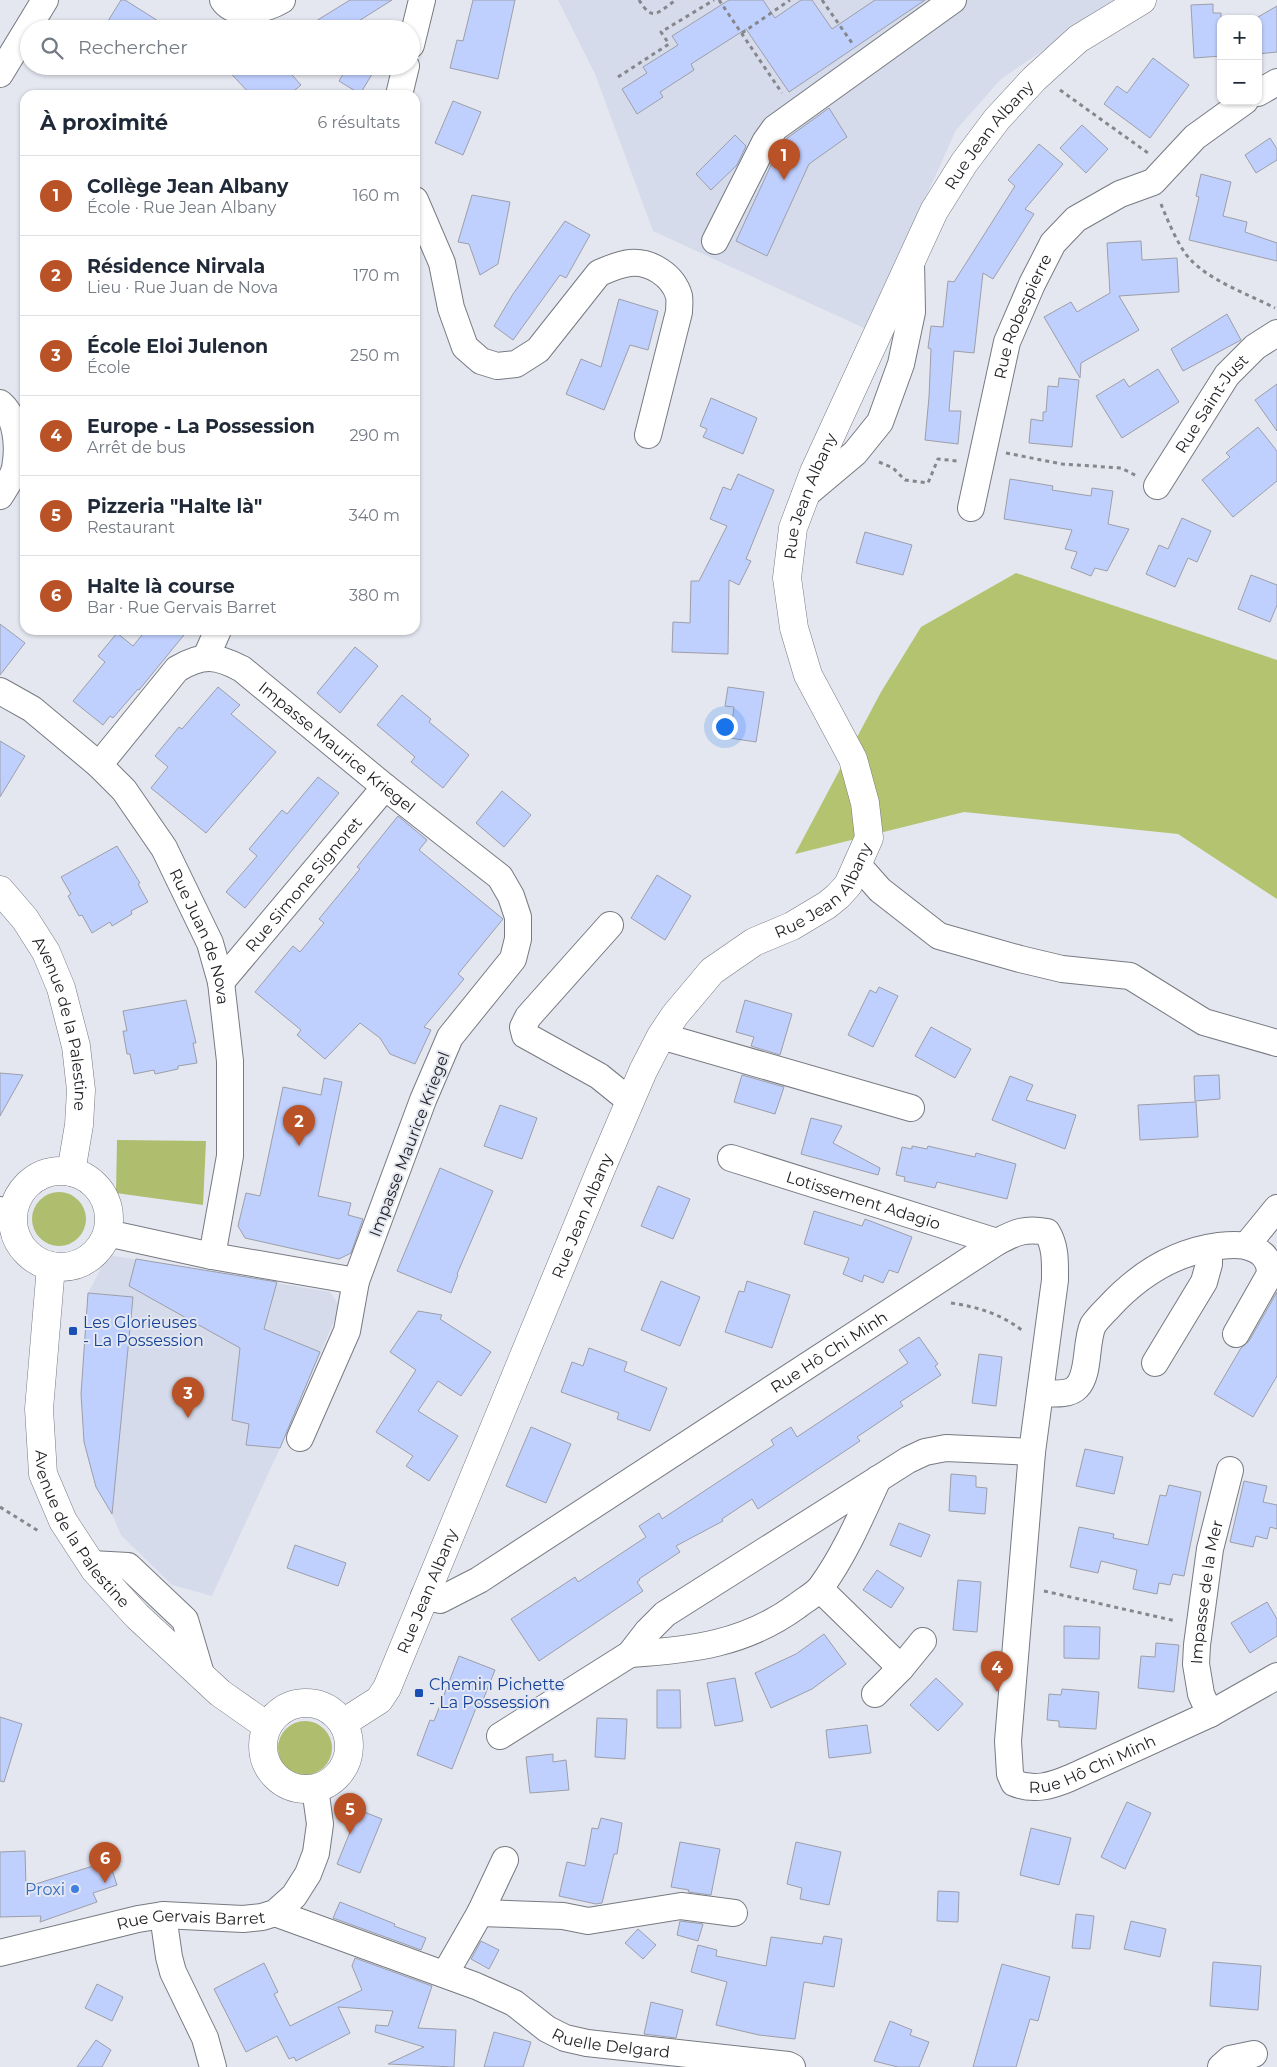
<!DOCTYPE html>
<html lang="fr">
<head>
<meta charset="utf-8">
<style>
  :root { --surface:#fff; --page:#f2f2f3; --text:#1f2937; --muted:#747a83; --line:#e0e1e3; --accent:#b95327 }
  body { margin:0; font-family:Montserrat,sans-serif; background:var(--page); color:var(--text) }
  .controls { position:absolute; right:15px; top:15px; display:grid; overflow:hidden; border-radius:10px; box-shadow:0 1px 4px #0004 }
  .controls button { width:45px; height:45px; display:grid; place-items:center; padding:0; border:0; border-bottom:1px solid var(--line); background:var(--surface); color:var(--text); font:25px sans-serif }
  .you { position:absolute; left:724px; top:726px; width:18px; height:18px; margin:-12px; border:4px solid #fff; border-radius:50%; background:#1a73e8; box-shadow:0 0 0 8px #1a73e833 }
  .badge { display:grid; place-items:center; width:32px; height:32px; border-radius:50%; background:var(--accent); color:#fff; font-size:16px; font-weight:700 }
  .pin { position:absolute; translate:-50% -41px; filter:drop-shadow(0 1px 2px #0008) }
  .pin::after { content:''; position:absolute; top:26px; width:18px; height:15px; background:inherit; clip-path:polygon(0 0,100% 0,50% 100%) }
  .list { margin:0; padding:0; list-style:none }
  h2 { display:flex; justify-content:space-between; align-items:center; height:65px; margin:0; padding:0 20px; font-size:21px }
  h2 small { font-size:16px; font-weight:400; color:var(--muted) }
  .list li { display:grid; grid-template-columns:32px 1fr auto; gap:15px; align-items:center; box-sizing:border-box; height:80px; padding:0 20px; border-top:1px solid var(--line) }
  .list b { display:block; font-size:19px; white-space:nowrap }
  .list p { margin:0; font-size:16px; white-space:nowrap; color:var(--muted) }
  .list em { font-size:16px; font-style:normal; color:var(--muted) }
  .icon { flex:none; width:28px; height:28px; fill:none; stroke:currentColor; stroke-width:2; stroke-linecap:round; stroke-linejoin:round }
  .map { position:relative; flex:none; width:1277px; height:2067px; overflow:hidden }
  .search { position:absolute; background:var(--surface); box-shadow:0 1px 4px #0004; left:20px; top:20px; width:400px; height:55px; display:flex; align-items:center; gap:12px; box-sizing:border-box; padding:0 18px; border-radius:28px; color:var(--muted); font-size:19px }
  .panel { position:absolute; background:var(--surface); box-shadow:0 1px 4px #0004; left:20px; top:90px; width:400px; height:545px; border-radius:15px }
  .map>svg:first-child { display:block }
</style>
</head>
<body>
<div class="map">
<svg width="1277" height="2067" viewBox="0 0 1277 2067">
  <rect width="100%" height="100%" fill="#e4e7f0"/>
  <path fill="#d5dbea" d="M558,0H1117L1001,79L956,130L866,329L653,231L595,74Z
    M108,1255L330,1292L340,1307L280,1448L212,1596L172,1585L121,1535L112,1514L96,1487L84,1442L81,1394L88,1293Z"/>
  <path fill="#aebd6e" d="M117,1140L206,1141L203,1205L116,1193Z
    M32 1219a27 27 0 1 1 54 0a27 27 0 1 1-54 0Z
    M278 1748a27 27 0 1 1 54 0a27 27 0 1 1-54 0Z"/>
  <path fill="#b4c36f" d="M1016,573L1277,660V899L1178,834L964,812L795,854L881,692L921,627Z"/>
  <path fill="#c0d0fe" stroke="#9c9fa8" d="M121,0H125L171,29H103Z
    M350,0H392L346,29H303Z
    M473,0H515L498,79L450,68L457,40L463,41Z
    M729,0H763L775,18L801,0H812L832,29L875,0H925L789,92L746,29L691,64L694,70L660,92L663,97L637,114L622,89L647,73L643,67L678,45L672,36Z
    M1213,4V13H1221V56L1194,58L1191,5Z
    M1277,6V52L1258,54V17Z
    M1153,58L1189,85L1150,138L1104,104L1117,86L1127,93Z
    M224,66H284L301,85L289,95H251Z
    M348,66H377L360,94L339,81Z
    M453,101L481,112L463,155L435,143Z
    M829,108L847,137L809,164L767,256L736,241L778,150L786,139Z
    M1082,125L1108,149L1086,173L1060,148Z
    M735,135L746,146L737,165L711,190L696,174Z
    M1270,138L1277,149V160L1256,173L1245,155Z
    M1039,144L1063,164L1025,209L1034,214L993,279L983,273L974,353L954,351L949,411H961L958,444L925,440L929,397L931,349L928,348L931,326L943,327L948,281L954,282L1015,186L1008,180Z
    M1201,174L1231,182L1223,216L1247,222L1245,232L1277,243V261L1189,240L1199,197L1196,196Z
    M472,195L510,202L498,264L480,275L469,244L458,242Z
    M565,221L590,235L566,278L560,275L513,340L494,326L513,294Z
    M1141,241L1142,260L1177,258L1179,292L1119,296L1139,330L1081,363L1080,378L1044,317L1071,302L1077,312L1110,293L1107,243Z
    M619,299L658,311L648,350L630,345L604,410L566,394L581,359L601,367Z
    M1227,314L1241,340L1183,371L1171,349Z
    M1158,369L1179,402L1122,438L1096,396L1124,379L1129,387Z
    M1059,378L1079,380L1072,447L1029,443L1031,419L1043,421V412H1046L1048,386L1058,387Z
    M1277,384V431L1255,400Z
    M711,398L757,418L743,454L703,437L707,429L700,426Z
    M1258,427L1277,451V481L1233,517L1202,480L1230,457L1226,453Z
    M738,474L774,490L746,559L751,561L739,585L729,580L728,654L672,652L673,622L690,623L691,581H699L727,526L710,519L723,487L731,490Z
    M1010,479L1053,486L1052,490L1091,496L1092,488L1113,491L1108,524L1129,529L1107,571L1095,568L1091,576L1071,568L1077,552L1065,549L1072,530L1004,519Z
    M1182,518L1211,531L1197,562L1188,558L1175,587L1146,574L1159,545L1168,549Z
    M865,532L912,545L903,575L856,563Z
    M1251,575L1277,585V605L1270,622L1238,609Z
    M0,624L25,643L0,675Z
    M146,630H188L139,690L138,689L113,718L110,716L103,725L73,701L105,662L98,656L117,633L133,646Z
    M355,647L378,666L340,713L317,693Z
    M218,687L240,705L231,714L276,752L206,833L151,788L168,767L155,756L179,727L182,729Z
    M728,687L764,692L756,742L730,738L734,707L725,706Z
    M402,695L431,719L429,722L469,755L443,788L411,762L415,757L377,725Z
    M0,741L25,756L0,797Z
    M318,777L339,793L245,908L226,892L257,856L249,849L282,810L287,814Z
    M502,791L531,815L504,847L476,823Z
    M398,816L427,840L419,850L503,919L458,974L464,979L424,1027L431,1030L415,1064L390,1054L380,1038L360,1023L325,1059L297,1035L301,1030L255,992L293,946L300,952L324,923L319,919L360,869L357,867Z
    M117,846L140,883L138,884L148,902L131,911L132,914L112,926L110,922L92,933L82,915L79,916L68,896L71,894L61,877Z
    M657,875L691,896L665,940L631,918Z
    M879,987L898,996L873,1047L848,1035L870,990L876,993Z
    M186,1000L196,1043H193L197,1063L178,1066V1069L155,1074L154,1070L134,1074L130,1054H127L123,1031H127L123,1011Z
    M745,1000L792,1014L780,1055L751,1046L754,1037L736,1032Z
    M931,1027L971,1049L955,1078L915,1056Z
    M0,1073L23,1075L0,1116Z
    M742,1075L784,1087L775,1114L734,1102Z
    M1219,1075L1220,1099L1195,1101L1194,1076Z
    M1010,1076L1033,1085L1026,1100L1076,1115L1065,1149L992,1120Z
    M324,1078L342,1082L318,1196L351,1203L348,1215L363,1219L351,1253L339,1259L245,1238L238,1226L246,1193L260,1196L283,1087L321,1095Z
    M1196,1102L1198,1137L1140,1140L1138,1105Z
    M500,1105L537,1118L522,1159L484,1146Z
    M811,1118L842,1126L833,1143L880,1168L878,1175L801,1154Z
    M912,1146L927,1149L928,1146L975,1157L976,1153L1016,1164L1007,1199L937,1182L935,1188L904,1181L905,1177L896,1175L902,1147L912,1149Z
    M440,1168L493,1191L457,1274L458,1275L451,1293L397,1271Z
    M658,1186L690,1199L673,1239L641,1226Z
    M814,1211L862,1226L865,1219L912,1237L898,1273L889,1270L883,1283L864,1275L862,1282L843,1274L849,1258L804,1244Z
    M136,1259L277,1282L264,1329L320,1352L280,1448L246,1445L249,1424L232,1420L240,1348L129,1286Z
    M661,1281L700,1297L680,1346L641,1330Z
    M747,1281L790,1295L772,1348L725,1332L739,1291L744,1292Z
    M1277,1292V1376L1253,1417L1214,1394L1241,1348L1249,1341Z
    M88,1293L133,1297L112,1514L96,1487L84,1442L81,1394Z
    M418,1311L442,1315L440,1319L491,1352L461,1396L438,1381L418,1411L458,1436L429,1481L406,1466L413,1456L376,1432L416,1370L390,1352Z
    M919,1337L938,1364L935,1366L941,1375L900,1402L903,1406L857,1437L860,1441L758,1509L752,1499L722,1519L723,1521L676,1546L680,1552L639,1579L640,1580L637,1582L643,1591L539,1661L511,1619L575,1577L578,1582L646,1537L639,1526L659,1513L662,1519L774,1445L771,1440L791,1427L797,1437L908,1363L899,1350Z
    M589,1348L627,1362L624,1371L667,1388L650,1431L617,1419L619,1413L561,1392L572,1362L583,1366Z
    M979,1354L1002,1357L996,1406L972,1403Z
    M531,1427L571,1444L546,1503L506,1486Z
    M1085,1449L1123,1457L1114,1494L1076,1486Z
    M951,1474L976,1476V1487L987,1488L985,1514L949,1511Z
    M1244,1481L1267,1486L1263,1502L1277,1505V1529L1270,1527L1267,1539L1256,1536L1253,1547L1230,1542Z
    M1169,1485L1201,1492L1184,1576L1173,1574L1170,1585L1159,1583L1157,1594L1133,1589L1137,1570L1101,1561L1098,1573L1070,1567L1079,1527L1114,1534L1113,1538L1148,1545L1160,1495L1166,1496Z
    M899,1523L930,1535L921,1557L890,1545Z
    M295,1545L346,1563L338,1586L287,1568Z
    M877,1570L904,1588L891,1608L863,1590Z
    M958,1580L981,1582L977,1632L953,1630Z
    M1267,1602L1277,1619V1636L1250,1653L1231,1623Z
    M1064,1626L1100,1627L1099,1659L1064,1658Z
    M824,1634L846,1664L812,1689L771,1708L755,1673L796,1654Z
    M1156,1643L1179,1645L1174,1692L1138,1688L1141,1656L1155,1657Z
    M459,1656L495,1670L481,1705L478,1703L452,1769L417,1755L430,1720L434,1721Z
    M735,1678L743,1721L715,1726L707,1683Z
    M936,1678L963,1704L938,1731L910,1705Z
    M1062,1689L1099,1692L1096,1729L1059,1727V1721L1047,1720L1049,1694L1061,1695Z
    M657,1690H680L681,1728H657Z
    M0,1717L22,1724L4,1782L0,1781Z
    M597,1718L627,1719L625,1759L595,1757Z
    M867,1725L871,1753L829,1758L826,1730Z
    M553,1754V1762L566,1760L569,1790L530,1793L526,1757Z
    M1127,1802L1151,1813L1125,1869L1101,1857Z
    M359,1810L382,1819L360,1873L337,1864Z
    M601,1818L622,1823L617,1854H614L602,1903L596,1904L559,1896L567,1862L585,1866L592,1828L598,1829Z
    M1031,1828L1071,1838L1059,1885L1020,1875Z
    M680,1842L720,1849L711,1895L688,1892L689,1890L671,1887Z
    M796,1842L841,1852L829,1905L800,1899L802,1888L787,1884Z
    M25,1851L26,1887L109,1861L117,1885L93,1893L97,1902L40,1922L41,1916L0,1917V1852Z
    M938,1891L959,1892L958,1922L937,1921Z
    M340,1902L395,1924L394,1926L426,1938L421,1950L333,1918Z
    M1076,1914L1094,1916L1090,1949L1072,1948Z
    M680,1921L703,1924L698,1941L677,1935Z
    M1131,1921L1166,1929L1160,1957L1124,1949Z
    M638,1929L656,1945L643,1959L625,1943Z
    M824,1936L842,1939L834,1987L804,1982L795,2039L759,2035L716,2025L727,1982L691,1972L698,1945L717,1950L716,1956L766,1966L771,1937L822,1944Z
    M481,1941L499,1950L489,1969L471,1959Z
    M355,1958L432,1986L418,2028L456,2030L454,2067L388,2064L424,2047L375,2032L376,2025L388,2026L393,2011L338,2007L350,2033L296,2061L294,2057L289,2059L277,2036L246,2052L214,1989L264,1963L278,1992L274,1994L290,2026L362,1990L352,1966Z
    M1213,1962L1261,1966L1258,2010L1210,2006Z
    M1002,1964L1050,1977L1038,2021L1030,2019L1016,2067H973Z
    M97,1984L123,1997L112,2021L85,2008Z
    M651,2002L683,2010L676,2038L644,2034Z
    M890,2021L912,2030L910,2035L929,2042L919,2067H898L874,2061Z
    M494,2032L531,2042L523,2067H484Z
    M96,2040L111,2050L102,2067H77Z"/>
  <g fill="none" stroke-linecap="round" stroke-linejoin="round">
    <defs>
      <g id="minor">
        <path d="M223,0C235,18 267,9 282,0"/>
        <path d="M411,45L422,0"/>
        <path d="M0,74L45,0"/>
        <path d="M1258,93L1277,82"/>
        <path d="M399,95L406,66"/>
        <path d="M415,200L442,263L451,308L465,347L481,361L497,366L516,364L538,350L599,273C609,269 619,264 630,263C650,261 673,275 679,296C680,301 679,307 679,312L648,435"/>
        <path d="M715,241L765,142L775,128L953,0"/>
        <path d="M0,403C17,417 19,447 15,468C13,477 5,488 0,496"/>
        <path id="s1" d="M1157,486L1227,375L1255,347L1277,333"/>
        <path d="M805,495L855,453L880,422L901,364L912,312L911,262"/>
        <path id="s2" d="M971,508L1007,342L1032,284L1053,243L1076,219L1120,194L1153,182L1195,137L1245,101"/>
        <path d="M206,657L218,630"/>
        <path id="s3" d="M0,691L32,709L99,765L124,790L164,848L210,943L221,982L230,1061V1156L212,1256"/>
        <path id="s4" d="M99,765L177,669C203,654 216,655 242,669L385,787L500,877L511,896L518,917V939L513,959L450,1037L423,1100L356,1281L347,1331L300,1438"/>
        <path d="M857,864L880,890L939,936L1020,959L1062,969L1130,976L1204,1022L1277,1043"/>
        <path d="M610,925L528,1017L523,1027L525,1035L599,1076L630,1101"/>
        <path id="s5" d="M221,982L385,787"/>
        <path d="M661,1036L911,1108"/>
        <path id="s6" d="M731,1158L997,1242"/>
        <path d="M0,1210L13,1212"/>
        <path d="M107,1233L212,1256L356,1281"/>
        <path d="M1246,1246L1277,1208"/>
        <path d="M1155,1363L1204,1282L1209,1264V1248"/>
        <path d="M1040,1393C1050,1393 1069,1396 1077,1387C1090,1374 1085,1343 1093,1325C1097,1319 1103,1313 1108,1308C1138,1275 1174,1252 1219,1246C1227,1245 1237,1244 1245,1246C1261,1250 1270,1258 1270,1274L1236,1334"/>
        <path d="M91,1564L128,1566L185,1620L201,1674"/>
        <path d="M820,1589L901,1668"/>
        <path id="s7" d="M424,1596L440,1600L479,1580L997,1242C1016,1232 1025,1228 1047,1232C1056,1247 1055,1262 1055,1280L1032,1452L1008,1741L1010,1774L1014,1783C1034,1791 1051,1786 1070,1778L1210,1714L1277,1676"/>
        <path d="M630,1654C692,1650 745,1644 797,1606C804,1600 815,1595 821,1587C845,1554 861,1516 878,1479"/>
        <path d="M875,1694L901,1668L923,1641"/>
        <path id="s8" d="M1210,1714L1201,1694L1196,1664L1197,1645L1210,1549L1230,1470"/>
        <path d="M500,1736L630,1654L647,1632L665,1614L908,1460L925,1452L946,1448L1032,1452"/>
        <path id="s9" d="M275,1913L476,1986L514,2003L547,2029L565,2038L587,2043L788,2065L792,2067"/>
        <path d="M480,1913L563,1916L588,1921L681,1906L734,1913"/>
        <path d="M163,1915L169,1957L173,1972L205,2038L213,2067"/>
        <path id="s10" d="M0,1953L138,1919L163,1915L243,1919L262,1917L275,1913L294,1896L308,1874L316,1853L320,1824L315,1788"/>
        <path d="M445,1974L480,1913L505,1860"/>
        <path d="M1221,2067L1230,2059L1254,2054"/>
      </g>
      <g id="major">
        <path id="s11" d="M0,890L25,919L46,952L61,988L76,1046L81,1090L79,1125L71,1172"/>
        <circle cx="61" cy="1219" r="48"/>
        <path id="s12" d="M51,1266L39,1409L43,1474L63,1521L95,1570L137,1616L220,1693L267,1726"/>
        <circle cx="306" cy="1746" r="43"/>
        <path id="s13" d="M343,1723L379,1700L387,1688L601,1169L643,1071L661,1036L675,1015L712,971L754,942L792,926L827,905L838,896L848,885L869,838L865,803L853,759L808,675L794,628L787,578L793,528L814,472L934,211L964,163L997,119L1034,79L1078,39L1142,0"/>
      </g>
    </defs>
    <use href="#minor" stroke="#777a81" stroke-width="28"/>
    <use href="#major" stroke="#777a81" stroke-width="29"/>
    <path stroke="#85878d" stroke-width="3" stroke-dasharray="4 4" stroke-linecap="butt" d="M639,0C653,23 658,12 676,0
      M719,0L782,93
      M822,0L852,43
      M742,33L790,0
      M618,77L669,44L661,32L714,0
      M1060,90L1148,153
      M1161,204C1167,219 1179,248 1190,259C1210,281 1248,294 1275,308
      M1006,453L1062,464L1121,468L1137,476
      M879,462L893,468L905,480L928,483L938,459L957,461
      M951,1303C978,1307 1001,1314 1023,1331
      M0,1507L40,1532
      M1044,1591L1176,1621"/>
    <use href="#minor" stroke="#fff" stroke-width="26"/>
    <use href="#major" stroke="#fff" stroke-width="28"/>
  </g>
  <g fill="#1a4fb4" stroke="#e4e7f0" stroke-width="2">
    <rect x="68" y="1326" width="10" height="10" rx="2.5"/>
    <rect x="414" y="1688" width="10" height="10" rx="2.5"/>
  </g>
  <circle fill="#3f7fe0" stroke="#e4e7f0" stroke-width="2" cx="75" cy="1889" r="5"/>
  <g text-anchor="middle" stroke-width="4" stroke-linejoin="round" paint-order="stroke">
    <g font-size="16" fill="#1e1f22" stroke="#e4e7f0">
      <text dy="6" stroke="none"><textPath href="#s13" startOffset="1828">Rue Jean Albany</textPath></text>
      <text dy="6" stroke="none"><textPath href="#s2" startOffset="199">Rue Robespierre</textPath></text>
      <text dy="6" stroke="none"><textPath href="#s1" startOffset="99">Rue Saint-Just</textPath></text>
      <text dy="6" stroke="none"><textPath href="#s13" startOffset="1422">Rue Jean Albany</textPath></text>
      <text dy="6" stroke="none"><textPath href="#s4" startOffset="316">Impasse Maurice Kriegel</textPath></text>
      <text dy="6" stroke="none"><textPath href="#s5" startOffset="128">Rue Simone Signoret</textPath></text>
      <text dy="6" stroke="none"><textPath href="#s13" startOffset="988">Rue Jean Albany</textPath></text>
      <text dy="6" stroke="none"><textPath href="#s3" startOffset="326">Rue Juan de Nova</textPath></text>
      <text dy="6" stroke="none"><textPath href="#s11" startOffset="151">Avenue de la Palestine</textPath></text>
      <text transform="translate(409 1144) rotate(-69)" y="6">Impasse Maurice Kriegel</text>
      <text dy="6" stroke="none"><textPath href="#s6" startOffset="139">Lotissement Adagio</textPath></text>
      <text dy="6" stroke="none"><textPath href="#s13" startOffset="568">Rue Jean Albany</textPath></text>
      <text dy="6" stroke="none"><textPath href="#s7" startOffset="478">Rue Hô Chi Minh</textPath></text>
      <text dy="6" stroke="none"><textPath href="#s12" startOffset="275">Avenue de la Palestine</textPath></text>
      <text dy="6" stroke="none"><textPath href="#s13" startOffset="162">Rue Jean Albany</textPath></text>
      <text dy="6" stroke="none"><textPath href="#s8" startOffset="125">Impasse de la Mer</textPath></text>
      <text dy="6" stroke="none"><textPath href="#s7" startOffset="1370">Rue Hô Chi Minh</textPath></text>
      <text dy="6" stroke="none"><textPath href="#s10" startOffset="195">Rue Gervais Barret</textPath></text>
      <text dy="6" stroke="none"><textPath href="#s9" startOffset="364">Ruelle Delgard</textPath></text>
    </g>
    <g font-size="16" fill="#164399" stroke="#e4e7f0" text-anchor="start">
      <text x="83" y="1328">Les Glorieuses<tspan x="83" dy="18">- La Possession</tspan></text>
      <text x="429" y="1690">Chemin Pichette<tspan x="429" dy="18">- La Possession</tspan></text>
    </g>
    <g font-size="16" fill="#366cbe" stroke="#e4e7f0" text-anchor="end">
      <text x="65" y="1895">Proxi</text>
    </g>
  </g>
</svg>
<div class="controls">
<button>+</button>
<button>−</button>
</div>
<div class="you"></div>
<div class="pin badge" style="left:784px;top:180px">1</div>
<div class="pin badge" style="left:299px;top:1146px">2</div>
<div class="pin badge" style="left:188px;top:1418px">3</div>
<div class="pin badge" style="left:997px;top:1692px">4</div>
<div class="pin badge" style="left:350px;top:1834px">5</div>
<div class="pin badge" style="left:105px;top:1883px">6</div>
<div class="search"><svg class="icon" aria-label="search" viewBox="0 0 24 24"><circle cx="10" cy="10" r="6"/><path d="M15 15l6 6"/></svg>Rechercher</div>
<section class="panel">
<h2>À proximité<small>6 résultats</small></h2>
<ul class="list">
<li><span class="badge">1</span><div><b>Collège Jean Albany</b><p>École · Rue Jean Albany</p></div><em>160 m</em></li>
<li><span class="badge">2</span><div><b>Résidence Nirvala</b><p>Lieu · Rue Juan de Nova</p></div><em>170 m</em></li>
<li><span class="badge">3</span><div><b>École Eloi Julenon</b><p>École</p></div><em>250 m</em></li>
<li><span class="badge">4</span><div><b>Europe - La Possession</b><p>Arrêt de bus</p></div><em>290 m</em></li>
<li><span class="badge">5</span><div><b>Pizzeria &quot;Halte là&quot;</b><p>Restaurant</p></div><em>340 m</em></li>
<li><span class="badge">6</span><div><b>Halte là course</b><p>Bar · Rue Gervais Barret</p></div><em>380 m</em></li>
</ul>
</section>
</div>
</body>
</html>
